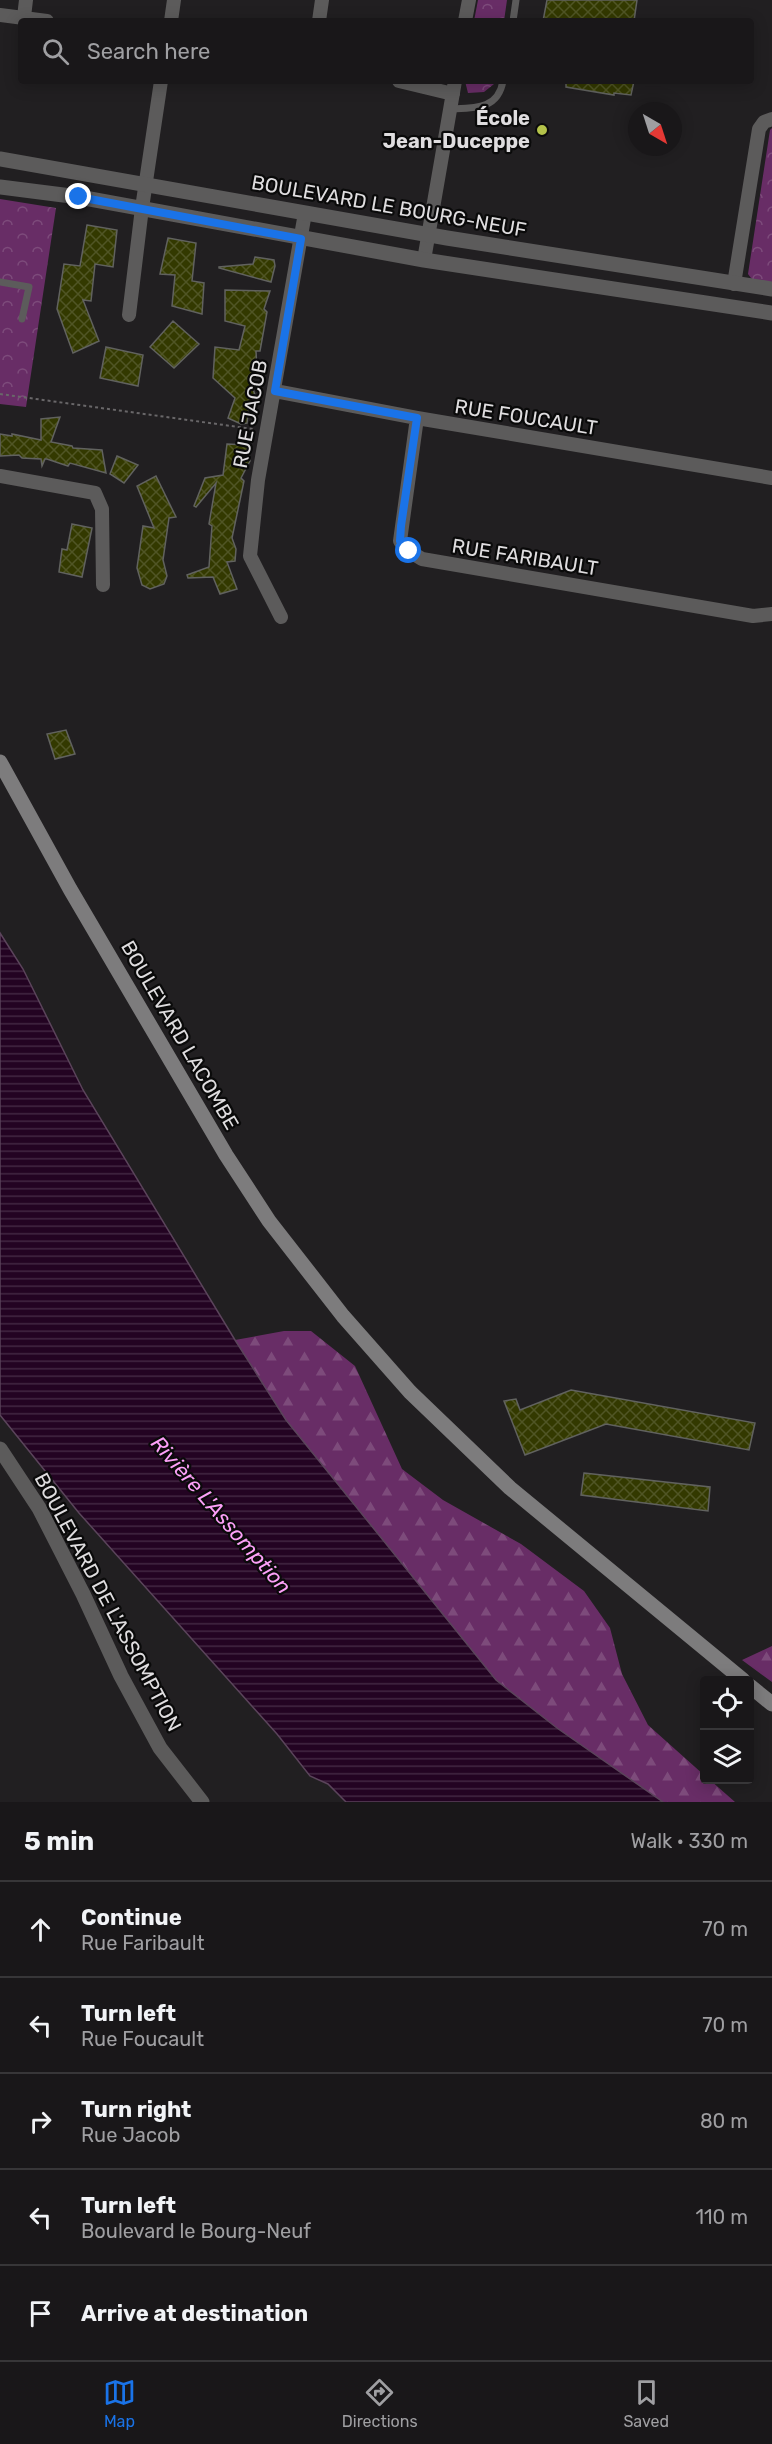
<!DOCTYPE html>
<html lang="en">
<head>
<meta charset="utf-8">
<style>
  :root { --surface:#191719; --page:#262426; --text:#f1f3f6; --muted:#9f9fa2; --line:#373638; --accent:#1a73e8 }
  body { margin:0; font-family:Rubik,sans-serif; background:var(--page); color:var(--text) }
  .controls { position:absolute; right:18px; bottom:18px; display:grid; overflow:hidden; border-radius:6px; box-shadow:0 3px 15px #0003 }
  .controls button { width:54px; height:54px; display:grid; place-items:center; padding:0; border:0; border-bottom:2px solid var(--line); background:var(--surface); color:var(--text); font:30px sans-serif }
  .compass { position:absolute; left:628px; top:102px; width:54px; height:54px; border-radius:50%; background:var(--surface); box-shadow:0 3px 15px #0003; rotate:141deg }
  .stop { position:absolute; width:18px; height:18px; margin:-14px; border:4px solid #1a73e8; border-radius:50%; background:#fff }
  .stop.end { background:#1a73e8; border-color:#fff; box-shadow:0 2px 6px #0008 }
  .list { margin:0; padding:0; list-style:none }
  h2 { display:flex; justify-content:space-between; align-items:center; height:78px; margin:0; padding:0 24px; font-size:26px }
  h2 small { font-size:20px; font-weight:400; color:var(--muted) }
  .list li { display:grid; grid-template-columns:39px 1fr auto; gap:18px; align-items:center; box-sizing:border-box; height:96px; padding:0 24px; border-top:2px solid var(--line) }
  .list b { display:block; font-size:22px; white-space:nowrap }
  .list p { margin:0; font-size:20px; white-space:nowrap; color:var(--muted) }
  .list em { font-size:20px; font-style:normal; color:var(--muted) }
  .icon { flex:none; width:33px; height:33px; fill:none; stroke:currentColor; stroke-width:2; stroke-linecap:round; stroke-linejoin:round }
  .map { position:relative; flex:none; width:772px; height:1802px; overflow:hidden }
  .search { position:absolute; background:var(--surface); box-shadow:0 3px 15px #0003; left:18px; right:18px; top:18px; height:66px; display:flex; align-items:center; gap:15px; box-sizing:border-box; padding:0 21px; border-radius:6px; color:var(--muted); font-size:22px }
  .sheet { height:558px; background:var(--surface) }
  nav { display:flex; justify-content:space-around; align-items:center; box-sizing:border-box; height:84px; border-top:2px solid var(--line); background:var(--surface); font-size:16px; color:var(--muted) }
  nav a { display:grid; justify-items:center; gap:3px }
  nav .on { color:var(--accent) }
  .map>svg:first-child { display:block }
</style>
</head>
<body>
<div class="map">
<svg width="772" height="1802" viewBox="0 0 772 1802">
  <defs>
    <pattern id="forest-firs" width="22" height="20" patternUnits="userSpaceOnUse" patternTransform="scale(1.5)"><rect width="22" height="20" fill="#682d66"/><path d="M5 1l3.5 6h-7zM16 11l3.5 6h-7z" fill="#7d4b7b"/></pattern>
    <pattern id="park-crowns" width="20" height="18" patternUnits="userSpaceOnUse" patternTransform="scale(1.5)"><rect width="20" height="18" fill="#682d66"/><path d="M2 6a3 3 0 1 1 6 0M12 15a3 3 0 1 1 6 0" fill="none" stroke="#7d4b7b"/></pattern>
    <pattern id="water-rules" width="6" height="5" patternUnits="userSpaceOnUse" patternTransform="scale(1.5)"><rect width="6" height="5" fill="#230322"/><path d="M0 2.5h6" fill="none" stroke="#422742"/></pattern>
    <pattern id="building-cross-hatch" width="8" height="8" patternUnits="userSpaceOnUse" patternTransform="scale(1.5)"><rect width="8" height="8" fill="#333900"/><path d="M0 0l8 8M0 8l8-8" fill="none" stroke="#505525"/></pattern>
  </defs>
  <rect width="100%" height="100%" fill="#211f21"/>
  <path fill="url(#forest-firs)" d="M284,1331H311L355,1366L402,1469L443,1500L521,1544L584,1591L610,1628L622,1674L648,1725L704,1775V1780H710L735,1802H663L557,1728L496,1680L286,1420L235,1340Z
    M772,1646V1682L742,1660Z"/>
  <path fill="url(#park-crowns)" d="M478,0H507L504,21H474Z
    M465,81H494V84L484,92L468,93Z
    M772,128V283L754,282L748,274L770,130Z
    M0,199L56,208L26,407L0,404Z"/>
  <path fill="url(#water-rules)" stroke="#5b445b" stroke-width="1.5" d="M0,933L23,969L83,1090L235,1340L286,1420L496,1680L557,1728L663,1802H346L328,1784L310,1776L277,1734L79,1513L0,1415Z"/>
  <path fill="url(#building-cross-hatch)" stroke="#61625f" stroke-width="1.5" d="M547,0H637L634,21H543Z
    M566,81H634L631,95L614,93V95L566,87Z
    M87,225L117,230L113,267L95,264L91,301L83,300L99,341L73,353L57,309L64,264L80,266Z
    M168,238L196,243L192,281L204,283L202,314L172,306L175,275L160,274Z
    M255,257L274,260L275,266L271,282L219,268V267L253,264Z
    M225,290L270,291L264,309L267,312L260,351H256L257,370L251,383L255,395L249,405L247,423L241,424L228,418L235,398L213,378L215,347L239,350L245,326L225,321Z
    M173,321L199,344L174,368L150,347Z
    M106,347L143,355L138,386L100,378Z
    M60,417L51,442L72,446L73,448L102,450L106,473L70,463L68,466L47,459H45L42,466L41,459L22,458L19,455L0,456V434L12,436V434L41,440V419Z
    M227,444L247,445L250,461L241,478L244,481L232,538L236,549L235,561L227,562L237,589L220,594L213,577L188,578L187,575L209,567L212,526L209,524L216,483L196,507L194,506L205,478L223,475Z
    M117,456L138,465L124,483L110,474Z
    M156,476L176,517L169,518L163,560L167,576L164,584L150,589L142,585L137,568L143,526L154,528L137,486Z
    M72,524L92,528L82,577L59,572L62,549L67,550Z
    M66,730L75,754L55,759L47,734Z
    M571,1390L755,1423L749,1450L606,1424L525,1455L504,1401L516,1399L520,1410Z
    M584,1473L710,1487L708,1511L581,1495Z"/>
  <g fill="none" stroke-linecap="round" stroke-linejoin="round">
    <path stroke="#696769" stroke-width="2" stroke-dasharray="3 3" stroke-linecap="butt" d="M0,394L253,429"/>
    <path stroke="#5c5b5b" stroke-width="7" d="M513,21L516,0
      M450,109C474,108 498,110 503,81
      M0,282L29,287L22,319"/>
    <path stroke="#5c5b5b" stroke-width="14" d="M0,15L47,21
      M24,17L26,0
      M171,21L174,0
      M319,21L322,0
      M465,21L469,0
      M399,81L453,94
      M424,260L455,81
      M734,284L759,129L764,122L772,119
      M129,315L142,208L161,81
      M275,391L417,418L772,478
      M417,418L400,541L409,551L422,559L753,616L772,614
      M0,476L95,493L102,509L103,585
      M281,617L250,556L258,480L305,213"/>
    <path stroke="#5c5b5b" stroke-width="15" d="M0,159L447,238L772,289
      M0,187L79,197L424,260L772,313
      M0,1449L39,1508L83,1594L121,1676L160,1748L202,1802"/>
    <path stroke="#7d7c7d" stroke-width="15" d="M0,762L70,889L226,1155L269,1221L343,1316L410,1392L510,1488L743,1680
      M750,1686L772,1704"/>
  </g>
  <g fill="none" stroke-linecap="round" stroke-linejoin="round">
    <path stroke="#1a73e8" stroke-width="8" d="M79,197L301,239L275,391L417,418L401,526L400,541L409,551"/>
  </g>
  <circle fill="#b4c24a" stroke="#0a0a0a" stroke-width="2" cx="542" cy="130" r="6"/>
  <g text-anchor="middle" stroke-width="4.5" stroke-linejoin="round" paint-order="stroke">
    <g font-size="20" font-weight="bold" fill="#dfdddf" stroke="#0a0a0a" text-anchor="end">
      <text x="530" y="125">École<tspan x="530" dy="23">Jean-Duceppe</tspan></text>
    </g>
    <g font-size="20" fill="#dfdddf" stroke="#0a0a0a">
      <text transform="translate(389 206) rotate(10)" y="7">BOULEVARD LE BOURG-NEUF</text>
      <text transform="translate(250 414) rotate(-79)" y="7">RUE JACOB</text>
      <text transform="translate(526 417) rotate(9)" y="7">RUE FOUCAULT</text>
      <text transform="translate(525 557) rotate(9)" y="7">RUE FARIBAULT</text>
      <text transform="translate(180 1035) rotate(60)" y="7">BOULEVARD LACOMBE</text>
      <text transform="translate(108 1602) rotate(62)" y="7">BOULEVARD DE L'ASSOMPTION</text>
    </g>
    <g font-size="21" font-style="italic" fill="#fca0f8" stroke="#0a0a0a">
      <text transform="translate(221 1515) rotate(49)" y="7">Rivière L'Assomption</text>
    </g>
  </g>
</svg>
<div class="controls">
<button><svg class="icon" aria-label="locate" viewBox="0 0 24 24"><circle cx="12" cy="12" r="6"/><path d="M12 2v4M12 18v4M2 12h4M18 12h4"/></svg></button>
<button><svg class="icon" aria-label="layers" viewBox="0 0 24 24"><path d="M12 4l9 5-9 5-9-5zM3 14l9 5 9-5"/></svg></button>
</div>
<svg class="compass" viewBox="-18 -18 36 36"><path d="M0-13l5 13h-10z" fill="#e53935"/><path d="M0 13l5-13h-10z" fill="#9f9fa2"/></svg>
<div class="stop" style="left:409px;top:551px"></div>
<div class="stop end" style="left:79px;top:197px"></div>
<div class="search"><svg class="icon" aria-label="search" viewBox="0 0 24 24"><circle cx="10" cy="10" r="6"/><path d="M15 15l6 6"/></svg>Search here</div>
</div>
<section class="sheet">
<h2>5 min<small>Walk · 330 m</small></h2>
<ul class="list">
<li><svg class="icon" aria-label="ahead" viewBox="0 0 24 24"><path d="M12 20V5M6 11l6-6 6 6"/></svg><div><b>Continue</b><p>Rue Faribault</p></div><em>70 m</em></li>
<li><svg class="icon" aria-label="left" viewBox="0 0 24 24"><path d="M17 20v-9H6M10 6l-5 5 5 5"/></svg><div><b>Turn left</b><p>Rue Foucault</p></div><em>70 m</em></li>
<li><svg class="icon" aria-label="right" viewBox="0 0 24 24"><path d="M7 20v-9h11M14 6l5 5-5 5"/></svg><div><b>Turn right</b><p>Rue Jacob</p></div><em>80 m</em></li>
<li><svg class="icon" aria-label="left" viewBox="0 0 24 24"><path d="M17 20v-9H6M10 6l-5 5 5 5"/></svg><div><b>Turn left</b><p>Boulevard le Bourg-Neuf</p></div><em>110 m</em></li>
<li><svg class="icon" aria-label="arrive" viewBox="0 0 24 24"><path d="M6 21V4h12l-3 4 3 4H6"/></svg><div><b>Arrive at destination</b></div></li>
</ul>
</section>
<nav>
<a class="on"><svg class="icon" aria-label="map" viewBox="0 0 24 24"><path d="M3 6l6-2 6 2 6-2v14l-6 2-6-2-6 2zM9 4v14M15 6v14"/></svg>Map</a>
<a><svg class="icon" aria-label="directions" viewBox="0 0 24 24"><path d="M12 3l9 9-9 9-9-9zM9 14v-3h6M13 9l2 2-2 2"/></svg>Directions</a>
<a><svg class="icon" aria-label="saved" viewBox="0 0 24 24"><path d="M7 4h10v16l-5-4-5 4z"/></svg>Saved</a>
</nav>
</body>
</html>
